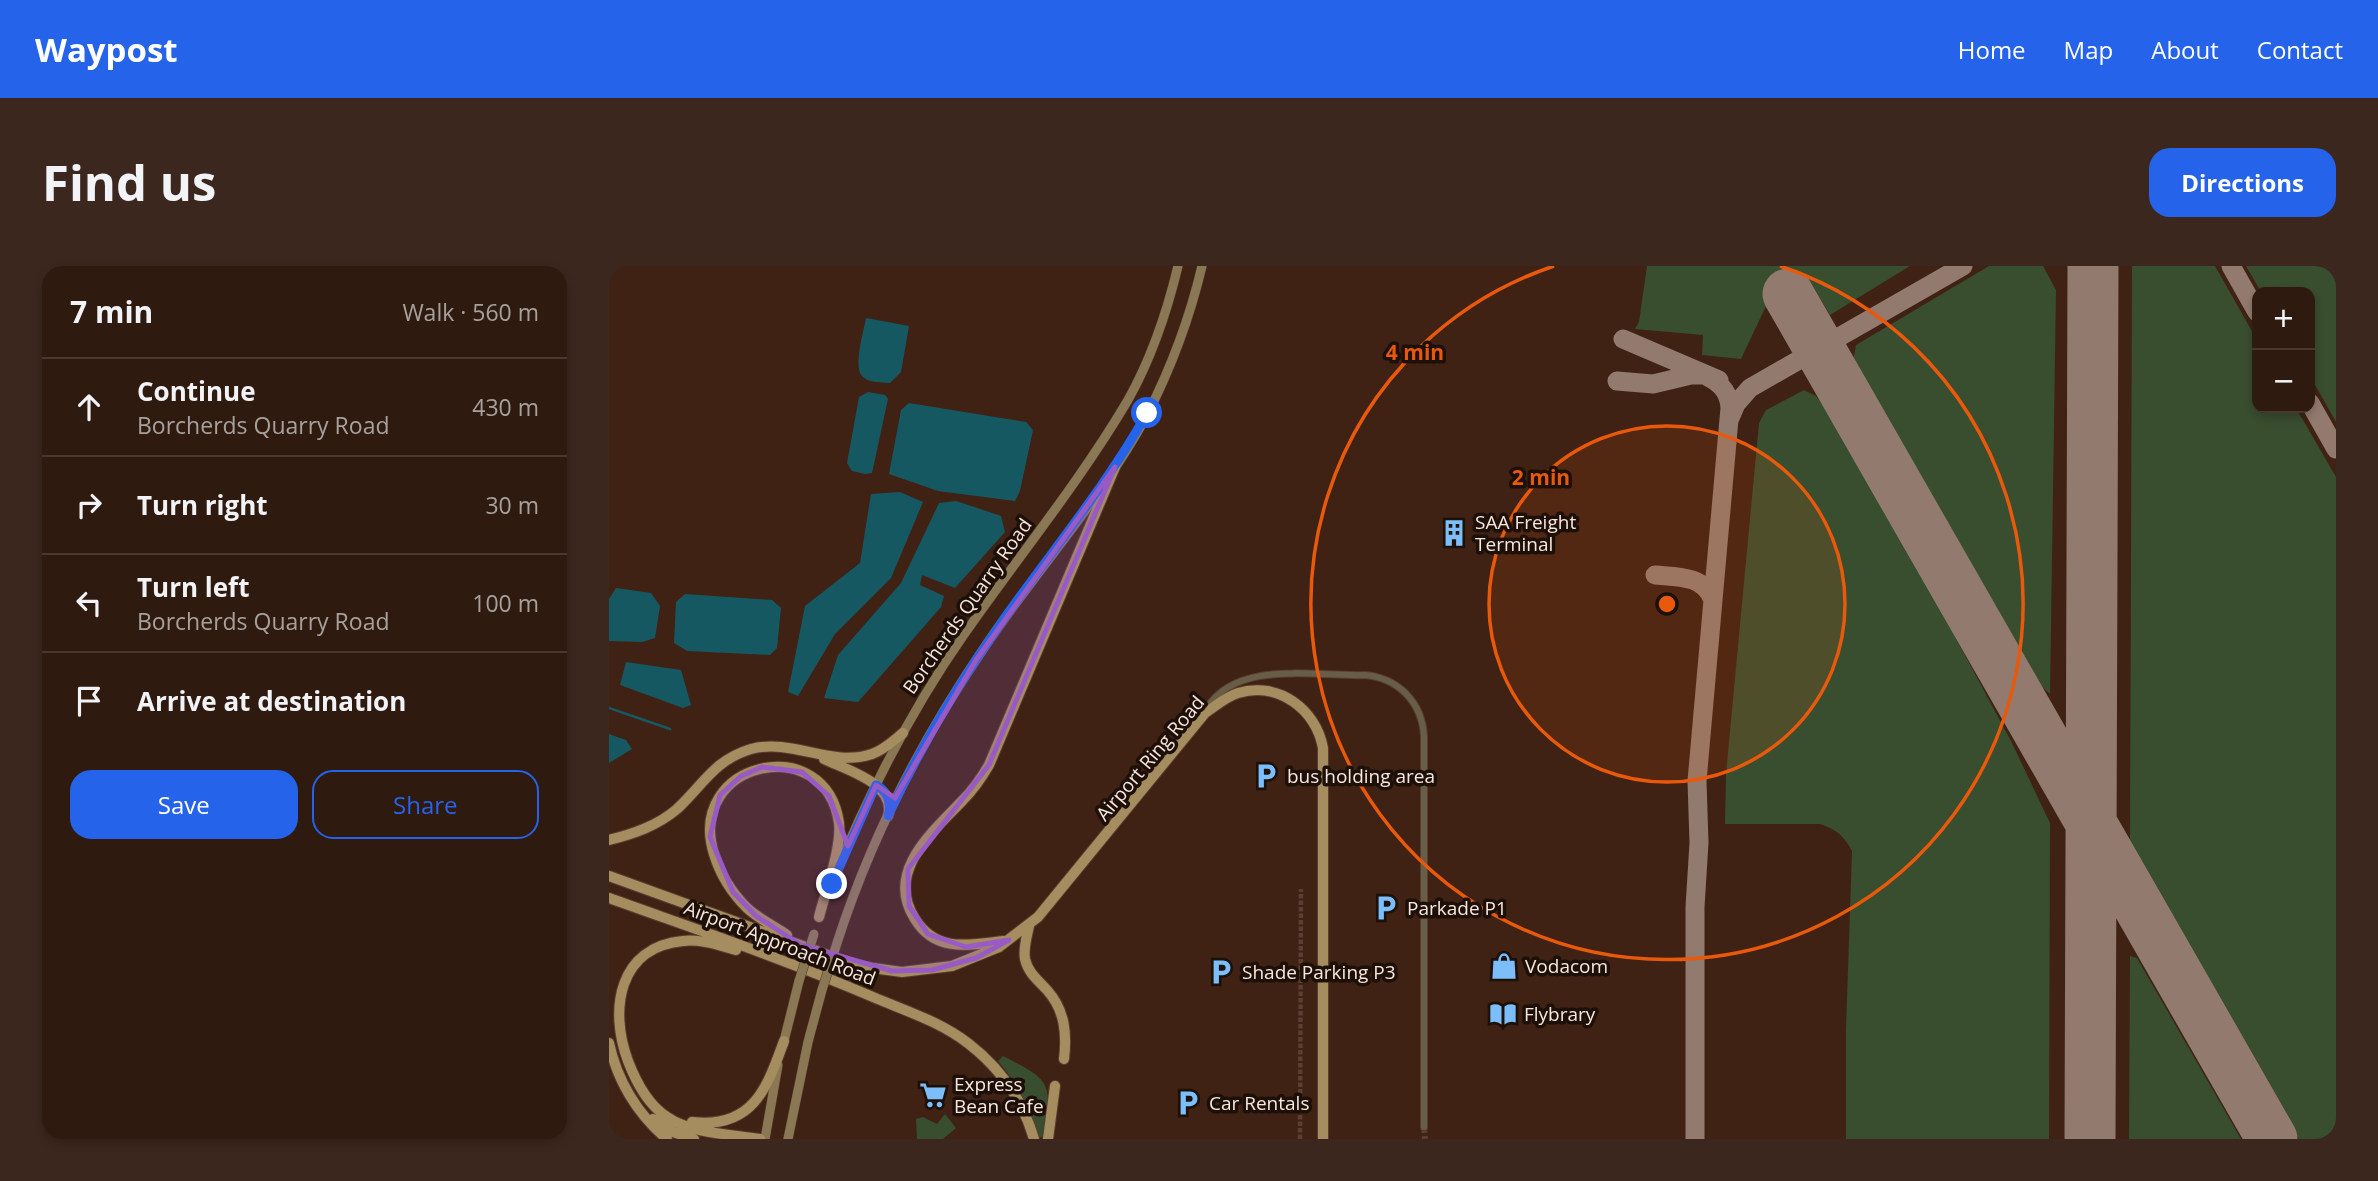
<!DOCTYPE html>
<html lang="en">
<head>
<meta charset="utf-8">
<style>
  :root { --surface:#2f1a0f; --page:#3b271d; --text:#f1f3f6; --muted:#a7a19e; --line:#4a382f; --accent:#2563eb }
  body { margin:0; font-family:"Open Sans",sans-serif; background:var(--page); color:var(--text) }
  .controls { position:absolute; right:21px; top:21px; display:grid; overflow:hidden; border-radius:14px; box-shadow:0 4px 10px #0003 }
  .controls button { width:63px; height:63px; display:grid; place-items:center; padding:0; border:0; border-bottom:2px solid var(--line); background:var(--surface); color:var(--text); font:35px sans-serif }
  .stop { position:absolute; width:21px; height:21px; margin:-16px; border:5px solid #2563eb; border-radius:50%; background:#fff }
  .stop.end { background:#2563eb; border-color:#fff; box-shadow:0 2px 7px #0008 }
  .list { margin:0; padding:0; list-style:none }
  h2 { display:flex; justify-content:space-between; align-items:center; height:91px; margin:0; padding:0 28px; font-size:30px }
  h2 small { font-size:23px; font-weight:400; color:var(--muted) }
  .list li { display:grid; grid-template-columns:46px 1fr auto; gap:21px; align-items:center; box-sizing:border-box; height:98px; padding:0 28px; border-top:2px solid var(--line) }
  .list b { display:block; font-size:26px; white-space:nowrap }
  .list p { margin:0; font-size:23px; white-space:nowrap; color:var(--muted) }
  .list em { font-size:23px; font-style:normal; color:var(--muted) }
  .actions { display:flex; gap:14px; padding:21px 28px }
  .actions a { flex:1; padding:16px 0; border:2px solid var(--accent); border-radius:21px; text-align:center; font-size:24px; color:var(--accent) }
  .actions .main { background:var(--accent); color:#fff }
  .icon { flex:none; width:38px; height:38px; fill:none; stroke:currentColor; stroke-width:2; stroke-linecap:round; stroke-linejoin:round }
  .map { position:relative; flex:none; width:1727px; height:873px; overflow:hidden; border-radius:21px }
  header { display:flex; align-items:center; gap:42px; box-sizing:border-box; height:98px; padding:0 35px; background:var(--accent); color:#fff }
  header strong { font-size:33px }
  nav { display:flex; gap:38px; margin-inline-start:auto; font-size:24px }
  .intro { display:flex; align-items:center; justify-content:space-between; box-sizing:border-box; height:168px; padding:0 42px }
  h1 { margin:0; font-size:49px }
  .button { padding:18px 32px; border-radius:21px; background:var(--accent); color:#fff; font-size:24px; font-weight:700 }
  main { display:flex; gap:42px; padding:0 42px }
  aside { flex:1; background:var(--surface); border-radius:21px; box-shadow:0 4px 10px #0003 }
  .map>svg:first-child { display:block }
</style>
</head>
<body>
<header>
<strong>Waypost</strong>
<nav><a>Home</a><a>Map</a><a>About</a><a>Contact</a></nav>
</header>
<div class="intro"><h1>Find us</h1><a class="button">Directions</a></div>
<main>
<aside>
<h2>7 min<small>Walk · 560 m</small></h2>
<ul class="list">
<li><svg class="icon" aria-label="ahead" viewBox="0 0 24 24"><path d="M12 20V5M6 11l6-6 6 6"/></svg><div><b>Continue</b><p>Borcherds Quarry Road</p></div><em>430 m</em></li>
<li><svg class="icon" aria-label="right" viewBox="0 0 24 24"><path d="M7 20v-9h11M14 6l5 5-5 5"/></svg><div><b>Turn right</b></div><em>30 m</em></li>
<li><svg class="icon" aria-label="left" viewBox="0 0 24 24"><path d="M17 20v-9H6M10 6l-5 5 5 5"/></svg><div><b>Turn left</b><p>Borcherds Quarry Road</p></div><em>100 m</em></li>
<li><svg class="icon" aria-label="arrive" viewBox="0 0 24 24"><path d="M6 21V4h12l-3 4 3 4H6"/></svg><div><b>Arrive at destination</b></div></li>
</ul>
<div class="actions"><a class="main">Save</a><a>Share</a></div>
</aside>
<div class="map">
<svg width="1727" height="873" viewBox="0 0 1727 873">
  <rect width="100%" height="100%" fill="#3f2214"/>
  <path fill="#394d2f" d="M1038,0H1301L1221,49L1201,15L1157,40L1132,93L1093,89L1094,69L1026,63L1030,56Z
    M1380,0H1434L1447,24L1441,428L1431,419L1244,95L1247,79Z
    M1523,0H1606L1648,74V142H1687L1727,211V873H1690L1521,575Z
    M1637,0H1727V156L1701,110V26H1652Z
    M1195,124L1207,130L1240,173L1402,475L1441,557L1440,873H1237V763L1243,585C1235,570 1227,563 1211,558H1116L1117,508L1150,157L1157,144Z
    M1521,690L1528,692L1632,873H1520Z
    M394,790C443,815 443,816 435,870L430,872L406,817L389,795Z
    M336,848L347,862L334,873H308L307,853L314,851L328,858Z"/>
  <path fill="#165862" d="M257,52L300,60L292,106L281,117C272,116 259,117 253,110C244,101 255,64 257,52Z
    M259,126L276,129L279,133L263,207L256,208L243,205L238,197L250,131Z
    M300,137L417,156L424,164L411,225L406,235L329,225L280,208L292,144Z
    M291,226L314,236L282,312L226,368L189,430L179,426L196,340L251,297L262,228Z
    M347,235L392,250L396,266L346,322L313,309L311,319L335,330L332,341L249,436L215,432L229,389L292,317L330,237Z
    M7,322L42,327L51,340L46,372L33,376L0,375V333Z
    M76,328L163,334L172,342L168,382L161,389L78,385L65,377L67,336Z
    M17,396L72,404L82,439L74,442L11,419Z
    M0,468L17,474L23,483L0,497Z"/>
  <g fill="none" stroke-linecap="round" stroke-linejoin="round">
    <path stroke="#165862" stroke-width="2.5" d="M0,442L61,463"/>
    <path stroke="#927a6e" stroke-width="19" d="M1475,0L1483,30L1484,92
      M1622,0L1648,46
      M1014,73L1110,114
      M1008,115L1044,118L1082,109H1094
      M1701,137L1727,183
      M1121,152L1127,138L1141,122L1354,0
      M1046,309C1068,311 1095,309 1104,334
      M1086,873V641L1090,577L1088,515L1121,142C1120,127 1113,118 1099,111"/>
    <path stroke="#927a6e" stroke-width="51" d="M1179,28L1663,873
      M1481,873L1484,0"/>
    <path stroke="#5b3f32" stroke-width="4.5" stroke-dasharray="4.5 2" stroke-linecap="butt" d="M691,873L692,623"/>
    <path stroke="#5b3f32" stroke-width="6" stroke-dasharray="6 3" stroke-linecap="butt" d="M815,861L816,873"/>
    <defs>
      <path id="minor" d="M598,442C628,393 707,411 756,409C789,412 813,436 815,470V861"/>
      <path id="secondary" d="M224,614C259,529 301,446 354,370C409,291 470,217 519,134C542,93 558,46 569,0
        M228,677C262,571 314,471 377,379C429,302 494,231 538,149C562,102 581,51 593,0
        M174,779L190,715
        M156,873L169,799
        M179,873L199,776L213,724"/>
      <path id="primary" d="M215,493C238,504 288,518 279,550
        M0,574C24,568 48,560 68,543C94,519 105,494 142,483C184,472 222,502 263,488C275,484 284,475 294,467
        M0,610L249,700L293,706L343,700L390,681L429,651L596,447C607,440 616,431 629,427C669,415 707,443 714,482V873
        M0,632C89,664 178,694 264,731C297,745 332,756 360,778C391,802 414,835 425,873
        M420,660C418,670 414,682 416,693C419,707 429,714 438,724C456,744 458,768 455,793
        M178,669C165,660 150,653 138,642C123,627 111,608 105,588C76,495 217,464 230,557C233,582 216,627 210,651
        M394,675C360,679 327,687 306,653C275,605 325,565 354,534C364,524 373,511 380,499L506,201
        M127,684C109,679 92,673 74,675C9,681 0,744 19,795C27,816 38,838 58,851C83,868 121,868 151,873
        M0,777C8,814 28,848 58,873
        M44,853L64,866L85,873
        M83,856C144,863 158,822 175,775
        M439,873L446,820"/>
    </defs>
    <use href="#minor" stroke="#593d30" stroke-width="8"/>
    <use href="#secondary" stroke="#593d30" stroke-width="10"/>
    <use href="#primary" stroke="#593d30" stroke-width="12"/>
    <use href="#minor" stroke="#685d46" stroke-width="6"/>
    <use href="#secondary" stroke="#8a7855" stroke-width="9"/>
    <use href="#primary" stroke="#a58d5f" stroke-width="10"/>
    <defs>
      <path id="secondary-bridge" d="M190,715L205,668
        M213,724L228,677"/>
    </defs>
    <use href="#secondary-bridge" stroke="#593d30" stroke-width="10" stroke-linecap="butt"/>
    <use href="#secondary-bridge" stroke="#8a7855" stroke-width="9"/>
  </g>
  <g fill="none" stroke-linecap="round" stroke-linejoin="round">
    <path stroke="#2563eb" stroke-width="9" d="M223,618L267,519C279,526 283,536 279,550C311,482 349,418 392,357C441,287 496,222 538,147"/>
  </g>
  <path fill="#9a5ac6" fill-opacity="0.2" stroke="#9a5ac6" stroke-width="5" stroke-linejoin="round" d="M506,201L380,499L299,603L300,640L319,668L357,681L400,674L367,692L323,704L283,705L192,679L147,650L124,626L101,571L111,529L132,510L153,501L193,506L220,530L239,580L267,519L286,532L367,394Z"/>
  <circle cx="1058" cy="338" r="178" fill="#e8590c" fill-opacity=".12"/>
  <g fill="none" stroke="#e8590c" stroke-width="3.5">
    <circle cx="1058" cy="338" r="178"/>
    <path d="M1171 0A356 356 0 1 1 945 0"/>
  </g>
  <defs>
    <symbol id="building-bare" viewBox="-9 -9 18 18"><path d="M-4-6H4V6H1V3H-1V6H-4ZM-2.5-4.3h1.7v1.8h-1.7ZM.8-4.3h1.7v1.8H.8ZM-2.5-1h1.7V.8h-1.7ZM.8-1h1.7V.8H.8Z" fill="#7cbef9" stroke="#1c1009" stroke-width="2.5" paint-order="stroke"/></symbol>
    <symbol id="parking-bare" viewBox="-9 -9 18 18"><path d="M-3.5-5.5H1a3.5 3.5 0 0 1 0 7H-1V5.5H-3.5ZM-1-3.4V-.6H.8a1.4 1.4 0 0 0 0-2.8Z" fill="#7cbef9" stroke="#1c1009" stroke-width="2.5" paint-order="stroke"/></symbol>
    <symbol id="shop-bare" viewBox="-9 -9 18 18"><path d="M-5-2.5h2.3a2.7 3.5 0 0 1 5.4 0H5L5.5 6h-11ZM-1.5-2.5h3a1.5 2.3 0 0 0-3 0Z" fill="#7cbef9" stroke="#1c1009" stroke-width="2.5" paint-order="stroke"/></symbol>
    <symbol id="library-bare" viewBox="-9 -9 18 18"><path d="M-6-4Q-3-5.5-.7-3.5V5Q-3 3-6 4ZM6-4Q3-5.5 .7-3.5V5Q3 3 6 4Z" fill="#7cbef9" stroke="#1c1009" stroke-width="2.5" paint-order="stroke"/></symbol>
    <symbol id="supermarket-bare" viewBox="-9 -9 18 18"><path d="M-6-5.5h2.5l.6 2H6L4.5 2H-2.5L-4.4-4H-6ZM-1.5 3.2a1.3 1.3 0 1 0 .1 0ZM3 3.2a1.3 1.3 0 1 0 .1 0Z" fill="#7cbef9" stroke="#1c1009" stroke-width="2.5" paint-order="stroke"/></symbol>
  </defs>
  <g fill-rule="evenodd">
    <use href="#building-bare" x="826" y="248" width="38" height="38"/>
    <use href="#parking-bare" x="638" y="491" width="38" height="38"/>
    <use href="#parking-bare" x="758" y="623" width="38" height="38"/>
    <use href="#shop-bare" x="876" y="681" width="38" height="38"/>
    <use href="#parking-bare" x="593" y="687" width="38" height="38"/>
    <use href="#library-bare" x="875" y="729" width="38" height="38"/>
    <use href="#supermarket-bare" x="305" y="810" width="38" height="38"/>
    <use href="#parking-bare" x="560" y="818" width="38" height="38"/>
  </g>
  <g text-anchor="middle" stroke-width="7" stroke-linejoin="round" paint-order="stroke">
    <g font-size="19" fill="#f9e6dc" stroke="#1c1009" text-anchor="start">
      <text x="866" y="263">SAA Freight<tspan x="866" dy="22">Terminal</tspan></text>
      <text x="678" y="517">bus holding area</text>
      <text x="798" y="649">Parkade P1</text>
      <text x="916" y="707">Vodacom</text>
      <text x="633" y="713">Shade Parking P3</text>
      <text x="915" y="755">Flybrary</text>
      <text x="345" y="825">Express<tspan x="345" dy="22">Bean Cafe</tspan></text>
      <text x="600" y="844">Car Rentals</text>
    </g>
    <g font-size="19" fill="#f9e6dc" stroke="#1c1009">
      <text transform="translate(358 340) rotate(-55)" y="7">Borcherds Quarry Road</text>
      <text transform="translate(541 492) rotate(-50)" y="7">Airport Ring Road</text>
      <text transform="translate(171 677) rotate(21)" y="7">Airport Approach Road</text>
    </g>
  </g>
  <circle cx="1058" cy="338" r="10" fill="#e8590c" stroke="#1c1009" stroke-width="3.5"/>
  <g font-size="21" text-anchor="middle" font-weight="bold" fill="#e8590c" stroke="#1c1009" stroke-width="7" stroke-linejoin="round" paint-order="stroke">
    <text x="806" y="94">4 min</text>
    <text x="932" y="219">2 min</text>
  </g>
</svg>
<div class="controls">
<button>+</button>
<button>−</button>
</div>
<div class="stop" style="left:538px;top:147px"></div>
<div class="stop end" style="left:223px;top:618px"></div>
</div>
</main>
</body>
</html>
